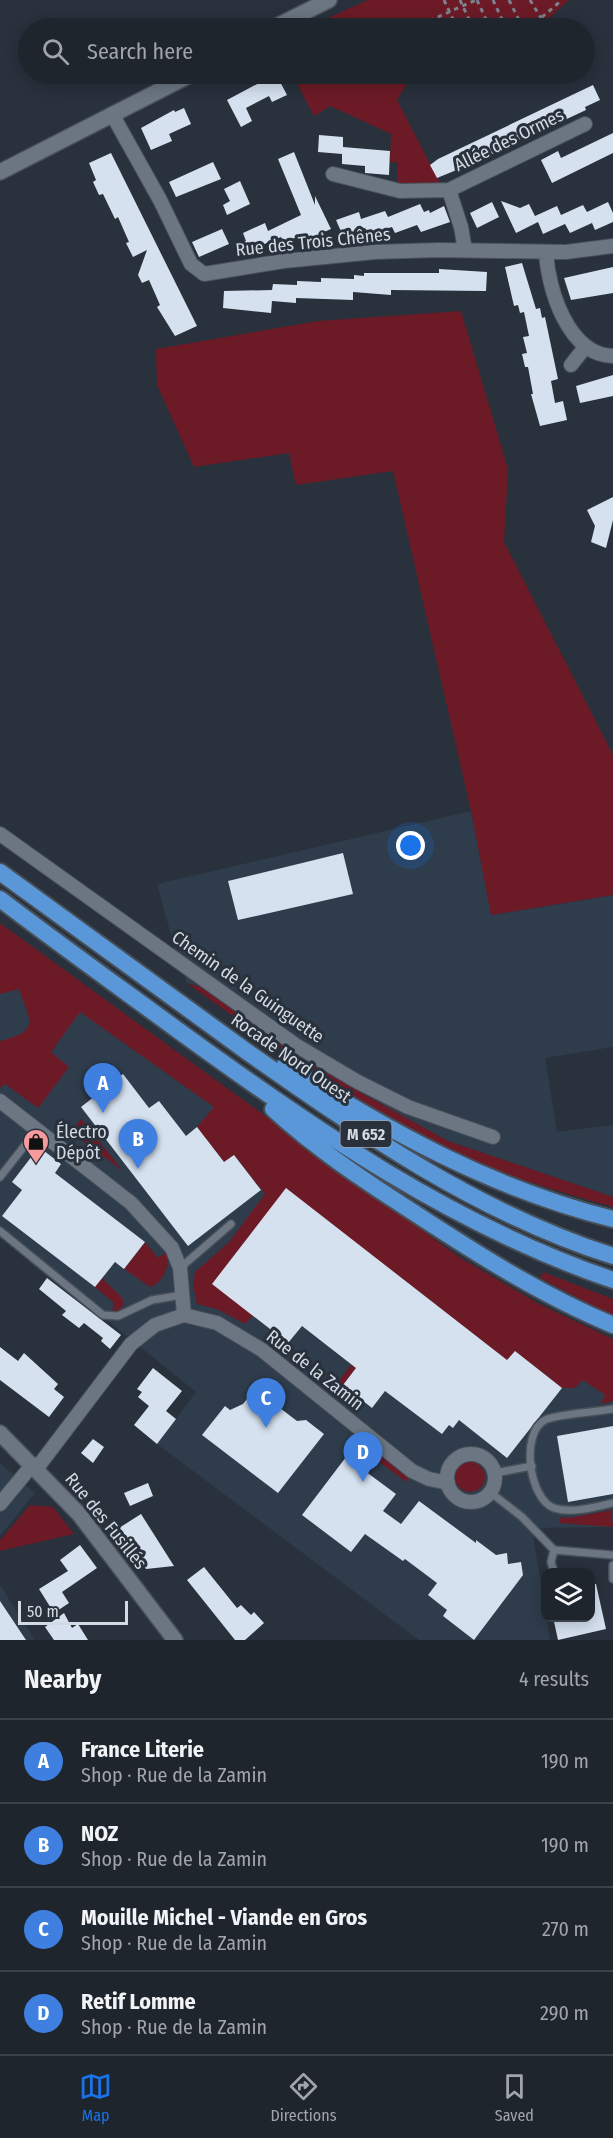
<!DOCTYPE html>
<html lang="en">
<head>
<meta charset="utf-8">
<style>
  :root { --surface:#1e252d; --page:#262d35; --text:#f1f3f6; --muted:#a1a5aa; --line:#3c4249; --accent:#1a73e8 }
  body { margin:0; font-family:"Fira Sans Condensed",sans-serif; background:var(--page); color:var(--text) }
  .controls { position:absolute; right:18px; bottom:18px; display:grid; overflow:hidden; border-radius:12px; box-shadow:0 3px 15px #0003 }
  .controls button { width:54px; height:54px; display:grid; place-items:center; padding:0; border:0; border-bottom:2px solid var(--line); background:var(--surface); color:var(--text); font:30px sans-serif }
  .scale { position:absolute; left:18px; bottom:15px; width:110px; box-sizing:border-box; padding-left:6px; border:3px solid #d4dae1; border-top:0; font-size:16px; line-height:21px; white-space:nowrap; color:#d4dae1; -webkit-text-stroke:4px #28313c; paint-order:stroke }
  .you { position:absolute; left:411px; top:846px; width:21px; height:21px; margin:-15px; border:4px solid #fff; border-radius:50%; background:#1a73e8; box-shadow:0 0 0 9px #1a73e833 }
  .badge { display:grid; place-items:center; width:39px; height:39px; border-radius:50%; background:var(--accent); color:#fff; font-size:20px; font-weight:700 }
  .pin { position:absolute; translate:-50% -50px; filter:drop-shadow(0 2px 3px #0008) }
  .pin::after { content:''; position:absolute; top:32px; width:21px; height:18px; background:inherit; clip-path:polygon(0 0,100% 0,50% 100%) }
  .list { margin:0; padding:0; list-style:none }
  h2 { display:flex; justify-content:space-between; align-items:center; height:78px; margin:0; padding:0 24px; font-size:26px }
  h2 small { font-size:20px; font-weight:400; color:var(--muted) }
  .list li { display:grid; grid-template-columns:39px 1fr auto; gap:18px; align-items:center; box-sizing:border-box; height:84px; padding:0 24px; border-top:2px solid var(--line) }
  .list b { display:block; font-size:22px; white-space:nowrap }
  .list p { margin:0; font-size:20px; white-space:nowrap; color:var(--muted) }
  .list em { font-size:20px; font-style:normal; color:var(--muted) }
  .icon { flex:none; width:33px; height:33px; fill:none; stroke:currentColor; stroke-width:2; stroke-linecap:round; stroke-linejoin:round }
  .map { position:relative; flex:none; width:613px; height:1640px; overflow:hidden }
  .search { position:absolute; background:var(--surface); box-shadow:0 3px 15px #0003; left:18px; right:18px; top:18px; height:66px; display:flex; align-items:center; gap:15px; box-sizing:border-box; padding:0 21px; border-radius:33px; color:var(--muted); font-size:22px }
  .sheet { height:414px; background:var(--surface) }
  nav { display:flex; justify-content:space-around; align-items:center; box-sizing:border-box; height:84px; border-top:2px solid var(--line); background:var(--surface); font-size:16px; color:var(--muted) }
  nav a { display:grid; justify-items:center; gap:3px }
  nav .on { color:var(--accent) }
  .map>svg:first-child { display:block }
</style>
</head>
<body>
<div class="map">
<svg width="613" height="1640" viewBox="0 0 613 1640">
  <rect width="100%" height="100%" fill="#28313c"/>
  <path fill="#2e3c4c" d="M471,811L492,915L613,895V1047L545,1058L557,1132L613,1125V1197L448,1141L398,1115L207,989L187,983L175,950L157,884Z
    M0,923L310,1149L469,1272L613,1347V1527L532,1528L550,1640H419L157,1444L196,1392L0,1234Z
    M0,1463L35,1493L0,1536Z
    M0,1585L35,1640H0Z"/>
  <path fill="#6c1b26" d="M368,0H569L548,19L526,28H306Z
    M292,74H427L408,82L397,100L440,183L397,185L398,163L390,162L391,134L330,106L314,116Z
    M461,311L508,469L504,542L613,755V895L491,915L471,811L393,471L296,485L289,453L194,467L157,385L156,349L318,321Z
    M0,923L459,1257L539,1304L613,1339V1401L601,1404L605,1395L583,1380L575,1388H562L515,1351L507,1360L286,1189L253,1316L245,1324L217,1309L197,1304L193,1285L195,1272L229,1242L265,1194L234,1155L224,1162L197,1127L214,1107L80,1012L51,1052L69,1067L38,1108L5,1084L0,1088V1041C40,1030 31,1024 19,989L0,994Z
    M187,983L207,989L356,1090L448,1141L613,1197V1207C560,1192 507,1177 458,1153C362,1107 273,1046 187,983Z
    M81,1119L123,1171L71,1132Z
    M145,1242L158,1258L168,1251C171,1264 163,1283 150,1287L124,1269Z
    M543,1272L613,1299V1316L540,1278Z
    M102,1278L123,1299L124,1305L117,1312H112L114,1303L95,1287Z
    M351,1365L356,1368L343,1385L352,1393L346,1400L332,1390Z
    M362,1439L410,1476L406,1482L357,1445Z
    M455 1477a15 15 0 1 1 30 0a15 15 0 1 1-30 0Z
    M30,1505L53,1507L74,1534L0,1551V1540Z
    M611,1510L613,1527L559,1523L561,1517L570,1518Z"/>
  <path fill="#d5e1ef" d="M276,74L287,95L272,102L269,96L246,108L252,121L241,127L227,100Z
    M593,85L600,100L585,107L586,110L556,124L555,121L481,160L437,178L430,165L438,159Z
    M184,108L191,124L169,134L172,141L151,150L141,128L174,110L175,112Z
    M613,133V153L552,183L541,160L558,151L561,158Z
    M319,135L343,137V147L390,151L389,175L365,173V166L342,164V154L318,152Z
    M294,152L315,205V196L331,229L308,239L307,236L300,239L299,236L284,243L281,237L246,252L242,243L246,241L243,233L265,223L268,231L301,215L278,159Z
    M111,153L197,326L175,336L157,307L160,305L149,280L142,283L138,275L147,250L133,257L126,243L129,242L118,217L115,219L103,194L99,195L93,182L96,180L89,163Z
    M213,162L221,179L176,197L169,182Z
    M240,181L250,204L227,215L223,205L230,201L224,189Z
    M501,201L520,208L529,204L535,216L557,206L561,215L583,205L587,212L608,202L613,213V222L595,230L592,223L570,233L565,224L543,234L538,222L516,233Z
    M492,202L499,217L477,228L470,213Z
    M420,204L424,212L429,210L430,213L444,206L450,222L421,232L417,225L395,233L392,227L369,234L365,228L343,236L336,220L359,212L361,219L385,211L388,217Z
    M222,229L229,244L199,257L192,242Z
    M522,263L536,309L540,308L542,318L545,317L558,379L551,381L555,403L563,401L567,420L540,426L531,394H533L528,367H525L522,354L527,353L523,337L529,336L524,312L520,313L518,305L514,306L505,267Z
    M613,267V293L571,300L564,278Z
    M439,269L487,272L486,291L391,290V295L353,292V300L296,298V303L272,301L271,313L223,308L224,291L272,290L273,284L297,285V281L321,282V278L354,279V275L364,276V273H439Z
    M613,375V396L580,403L576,386Z
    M613,497V520L606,548L591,542L595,526L587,510Z
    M343,853L353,894L238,920L228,881Z
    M123,1074L149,1108L159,1101L186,1136L197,1127L224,1162L234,1155L261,1190L188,1246L81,1107Z
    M39,1147L61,1164L55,1173L145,1242L124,1269L115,1262L95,1287L2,1216L22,1190L12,1182Z
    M286,1188L507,1360L515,1351L562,1388L507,1458L459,1420L453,1428L449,1425L442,1434L385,1391L372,1408L343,1385L356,1368L302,1326L288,1343L212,1284Z
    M47,1278L121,1335L110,1349L101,1341L103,1338L84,1323L79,1328L62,1315L66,1311L39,1289Z
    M0,1347L18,1361L24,1353L58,1384L54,1389L64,1397L49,1417L0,1380Z
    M153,1368L182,1391L166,1411L176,1419L157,1444L134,1425L149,1406L138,1397L142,1392L137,1389Z
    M255,1389L264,1396L271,1393L276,1405L297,1421L306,1420L324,1434L278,1493L202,1435L225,1406L230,1410L243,1404Z
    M613,1426V1494L568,1502L557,1436Z
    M93,1439L104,1447L93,1463L81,1453Z
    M346,1457L396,1494L383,1511L401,1524L419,1501L476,1543V1540L496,1555L507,1553L508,1564L521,1562L523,1575L474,1640L443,1616L447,1610L428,1595L437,1583L405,1559L403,1561L365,1534L351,1552L302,1515Z
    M148,1483L153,1496L130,1506L124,1493Z
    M141,1514L174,1566L146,1569L119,1528Z
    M80,1545L97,1568L62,1592L69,1603L54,1613L39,1589L68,1571L60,1560Z
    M204,1567L237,1608L241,1605L251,1615L254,1612L264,1623L245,1640H235L187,1580Z
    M591,1584H596L606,1629L558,1640L553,1617H591Z
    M0,1601L26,1640H0Z
    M64,1613L72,1628L78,1624L88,1640H54L45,1627Z"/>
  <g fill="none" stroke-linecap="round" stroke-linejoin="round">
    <defs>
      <path id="service" d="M0,1177L37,1130
        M0,1231L103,1315L118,1316L152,1300L182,1295
        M180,1268L231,1224
        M613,1409C598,1412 556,1414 545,1420C520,1433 529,1499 554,1508C572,1514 594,1507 613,1503
        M495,1473L532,1466
        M490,1492L522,1517L554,1550L613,1555
        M613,1565V1579
        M554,1572L551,1562L554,1550"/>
      <path id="minor" d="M112,114L160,200L191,264L204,274L284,261L375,252L438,250L566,252L613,246
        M333,174L400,191L449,190L585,124
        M449,190L461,227L465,250
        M546,252C548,289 568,355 613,356
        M571,365L586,346
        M0,834L297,1046L358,1082L408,1107L493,1137
        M0,1101L131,1203L172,1248L180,1268L184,1315
        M447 1478a24 24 0 1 1 48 0a24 24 0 1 1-48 0Z
        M37,1468L131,1344L155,1325L184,1315L217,1323L262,1350L412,1471L429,1479L448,1483
        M0,1504L33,1464"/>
      <path id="tertiary" d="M273,28L329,0
        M0,172L192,74"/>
      <path id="secondary" d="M0,1433L79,1514L175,1640"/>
      <path id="trunk" d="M0,872C82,932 164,992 246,1051C361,1132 478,1213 613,1256
        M0,899C59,944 119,987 179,1031C315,1130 452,1225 613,1280
        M285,1065C389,1132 493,1189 613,1219
        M273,1109C315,1148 365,1181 413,1212C477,1254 543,1296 613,1325"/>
    </defs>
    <use href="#service" stroke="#474f58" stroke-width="10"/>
    <use href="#minor" stroke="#474f58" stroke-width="16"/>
    <use href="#tertiary" stroke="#474f58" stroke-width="18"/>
    <use href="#secondary" stroke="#474f58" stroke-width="18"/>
    <use href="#trunk" stroke="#474f58" stroke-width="20"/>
    <path stroke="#7c838c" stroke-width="3" stroke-dasharray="4.5 4.5" stroke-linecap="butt" d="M444,0L457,28
      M460,0L473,28
      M477,0L490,28
      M493,0L506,28
      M509,0L522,26
      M530,0L541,18
      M413,28L476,0
      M517,28L541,18L562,0"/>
    <use href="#service" stroke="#6b7682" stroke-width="7"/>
    <use href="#minor" stroke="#6b7682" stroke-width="14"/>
    <use href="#tertiary" stroke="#6b7682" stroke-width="15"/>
    <use href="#secondary" stroke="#6b7682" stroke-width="15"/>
    <use href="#trunk" stroke="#5a97d8" stroke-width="16"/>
  </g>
  <defs>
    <symbol id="shop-pin" viewBox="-11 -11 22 30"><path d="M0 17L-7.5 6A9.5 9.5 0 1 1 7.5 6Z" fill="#f59b9e" stroke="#28313c"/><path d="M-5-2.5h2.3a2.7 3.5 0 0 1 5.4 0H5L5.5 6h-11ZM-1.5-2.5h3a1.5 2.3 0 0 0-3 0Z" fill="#111"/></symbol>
  </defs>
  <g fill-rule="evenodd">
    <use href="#shop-pin" x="21" y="1127" width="30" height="40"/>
  </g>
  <g text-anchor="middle" stroke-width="6" stroke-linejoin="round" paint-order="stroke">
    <rect fill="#28313c" stroke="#a0a7b0" stroke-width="1.5" x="340.5" y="1121" width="51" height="26" rx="4.5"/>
    <g font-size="16" font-weight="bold" fill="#d4dae1">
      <text x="366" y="1140">M 652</text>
    </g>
    <g font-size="18" fill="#d4dae1" stroke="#28313c">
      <text transform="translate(509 140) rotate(-26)" y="6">Allée des Ormes</text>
      <text transform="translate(313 242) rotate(-6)" y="6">Rue des Trois Chênes</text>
      <text transform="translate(248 987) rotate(35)" y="6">Chemin de la Guinguette</text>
      <text transform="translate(291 1058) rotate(35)" y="6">Rocade Nord Ouest</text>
      <text transform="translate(315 1370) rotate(38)" y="6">Rue de la Zamin</text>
      <text transform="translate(106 1521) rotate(51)" y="6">Rue des Fusillés</text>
    </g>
    <g font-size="18" fill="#d4dae1" stroke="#28313c" text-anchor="start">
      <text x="56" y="1138">Électro<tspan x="56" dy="21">Dépôt</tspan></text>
    </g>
  </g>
</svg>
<div class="controls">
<button><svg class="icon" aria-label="layers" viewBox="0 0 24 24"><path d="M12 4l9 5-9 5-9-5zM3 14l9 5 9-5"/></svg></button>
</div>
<div class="scale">50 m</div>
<div class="you"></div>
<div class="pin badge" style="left:103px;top:1113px;background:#3f7fe0">A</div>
<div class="pin badge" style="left:138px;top:1169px;background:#3f7fe0">B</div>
<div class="pin badge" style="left:266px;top:1428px;background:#3f7fe0">C</div>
<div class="pin badge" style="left:363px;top:1482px;background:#3f7fe0">D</div>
<div class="search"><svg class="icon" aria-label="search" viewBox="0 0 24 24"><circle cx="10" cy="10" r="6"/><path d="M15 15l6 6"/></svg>Search here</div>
</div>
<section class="sheet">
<h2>Nearby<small>4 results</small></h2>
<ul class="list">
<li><span class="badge" style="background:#3f7fe0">A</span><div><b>France Literie</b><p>Shop · Rue de la Zamin</p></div><em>190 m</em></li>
<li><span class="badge" style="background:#3f7fe0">B</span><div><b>NOZ</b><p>Shop · Rue de la Zamin</p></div><em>190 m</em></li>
<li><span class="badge" style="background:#3f7fe0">C</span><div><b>Mouille Michel - Viande en Gros</b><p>Shop · Rue de la Zamin</p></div><em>270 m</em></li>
<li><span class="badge" style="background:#3f7fe0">D</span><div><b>Retif Lomme</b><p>Shop · Rue de la Zamin</p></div><em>290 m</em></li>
</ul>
</section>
<nav>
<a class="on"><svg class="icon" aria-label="map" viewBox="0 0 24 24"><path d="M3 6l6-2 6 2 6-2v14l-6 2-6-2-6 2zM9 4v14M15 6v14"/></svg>Map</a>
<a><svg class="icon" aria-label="directions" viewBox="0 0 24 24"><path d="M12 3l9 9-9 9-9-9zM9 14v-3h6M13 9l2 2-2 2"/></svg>Directions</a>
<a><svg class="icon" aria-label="saved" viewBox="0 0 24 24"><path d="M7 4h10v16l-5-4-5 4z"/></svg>Saved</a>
</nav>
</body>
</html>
